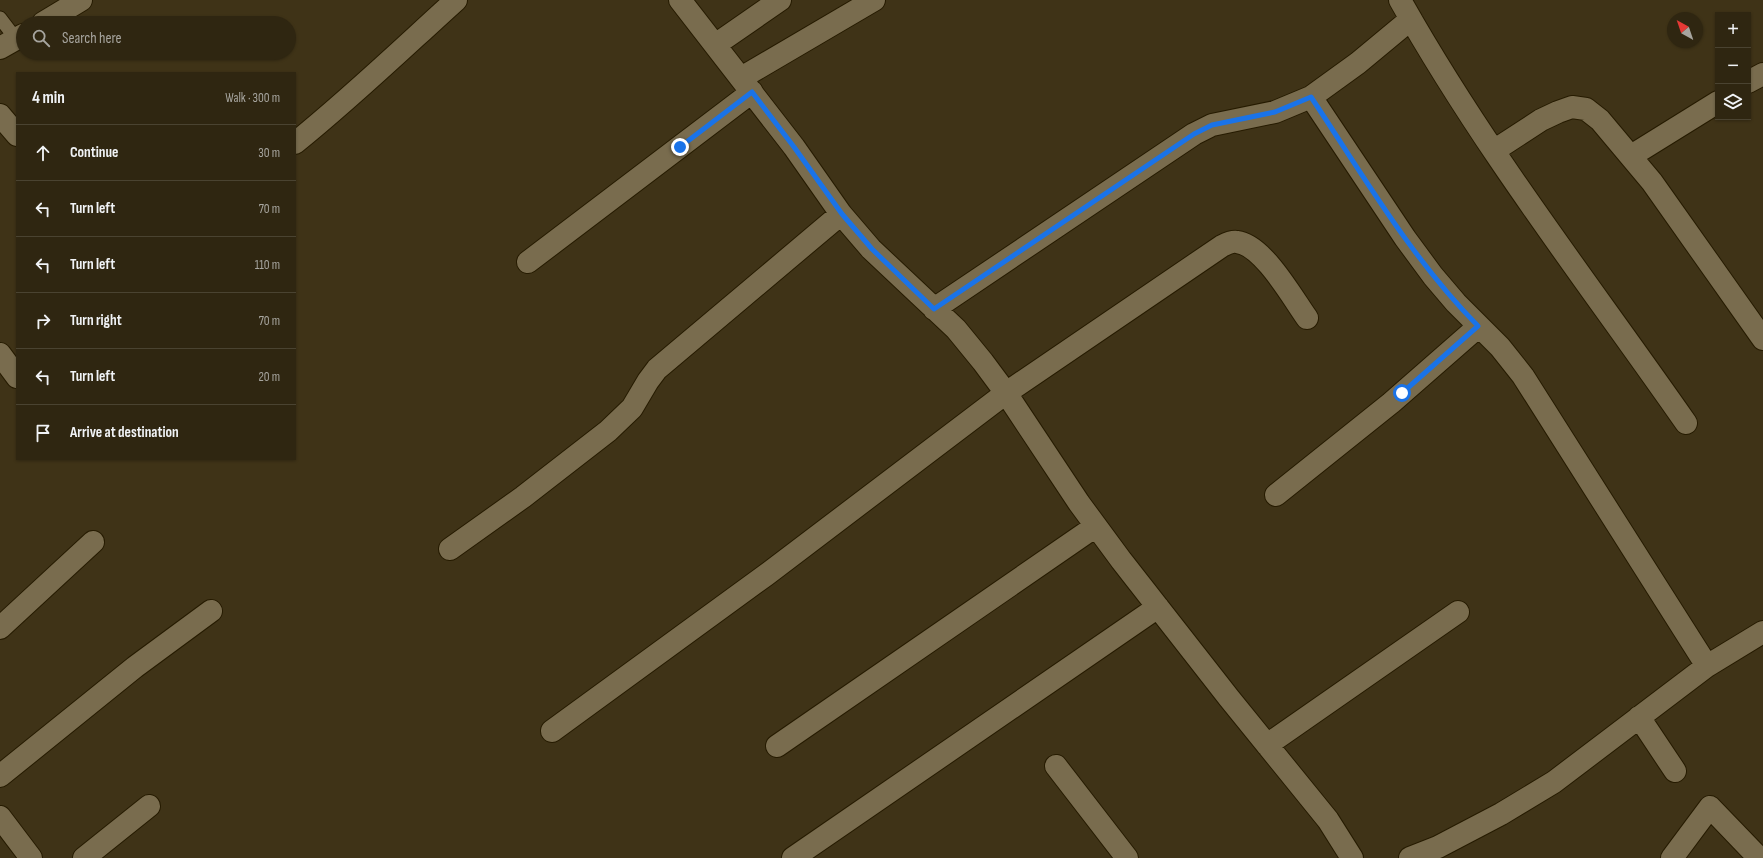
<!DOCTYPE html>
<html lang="en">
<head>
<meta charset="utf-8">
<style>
  :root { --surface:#2f2611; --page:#3b321f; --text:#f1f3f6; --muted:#a7a59f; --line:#4a4331 }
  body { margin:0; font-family:"Sofia Sans Condensed",sans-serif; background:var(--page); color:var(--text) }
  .controls { position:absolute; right:12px; top:12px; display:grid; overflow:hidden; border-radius:0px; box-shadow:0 1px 3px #0004 }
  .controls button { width:36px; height:36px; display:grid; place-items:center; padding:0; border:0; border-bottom:1px solid var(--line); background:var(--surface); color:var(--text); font:20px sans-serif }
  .compass { position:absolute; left:1667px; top:12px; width:36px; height:36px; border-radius:50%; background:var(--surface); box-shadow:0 1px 3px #0004; rotate:320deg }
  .stop { position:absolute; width:12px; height:12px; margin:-9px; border:3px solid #1a73e8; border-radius:50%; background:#fff }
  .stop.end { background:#1a73e8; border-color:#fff; box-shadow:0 1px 4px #0008 }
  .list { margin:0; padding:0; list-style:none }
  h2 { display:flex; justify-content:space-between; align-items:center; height:52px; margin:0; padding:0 16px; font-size:17px }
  h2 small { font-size:13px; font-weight:400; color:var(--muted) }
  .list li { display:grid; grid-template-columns:26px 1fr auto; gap:12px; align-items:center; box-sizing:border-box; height:56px; padding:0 16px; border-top:1px solid var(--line) }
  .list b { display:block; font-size:15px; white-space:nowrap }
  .list em { font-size:13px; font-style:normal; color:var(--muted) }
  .icon { flex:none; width:22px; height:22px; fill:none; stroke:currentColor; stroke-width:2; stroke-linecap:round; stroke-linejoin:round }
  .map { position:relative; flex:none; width:1763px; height:858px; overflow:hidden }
  .search { position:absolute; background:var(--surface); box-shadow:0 1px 3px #0004; left:16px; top:16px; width:280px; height:44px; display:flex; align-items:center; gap:10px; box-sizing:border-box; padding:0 14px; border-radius:22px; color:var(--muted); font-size:15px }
  .panel { position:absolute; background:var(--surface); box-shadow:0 1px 3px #0004; left:16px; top:72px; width:280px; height:388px; border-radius:0px }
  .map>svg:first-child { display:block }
</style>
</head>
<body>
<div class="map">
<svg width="1763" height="858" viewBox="0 0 1763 858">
  <rect width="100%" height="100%" fill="#3f3317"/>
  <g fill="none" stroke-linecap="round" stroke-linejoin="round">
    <defs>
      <path id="service" d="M0,18L16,39"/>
      <path id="minor" d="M680,0L794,147L841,214L871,249L956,329L983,362L1006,393L1079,503L1121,560L1229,698L1328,820L1352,858
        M1400,0C1483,148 1589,284 1686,423
        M43,23L81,0
        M715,45L780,0
        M0,48L23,35
        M741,78L874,0
        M1748,82L1763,74
        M1311,97L1405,238L1433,276L1456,303L1500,347L1523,376L1707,666
        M0,115L17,135
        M295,143C351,98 403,48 456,0
        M1495,150L1541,120L1558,112L1572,107L1586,109L1600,120L1652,182L1763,339
        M1631,156L1718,102
        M528,262L752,92
        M934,309L1194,134L1212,125L1275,112L1311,97L1358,63L1411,19
        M0,354L17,377
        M1276,495L1391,403L1479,326
        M450,549L523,497L608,431L632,408L648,381L657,369L841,214
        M0,628L93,542
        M1639,717L1675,771
        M552,731L766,575L1006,393L1222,246C1226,244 1232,241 1237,242C1263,245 1292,297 1307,318
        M1267,745L1458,612
        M777,746L1096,526
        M1056,766L1127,858
        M0,776L135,667L211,611
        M0,817L31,858
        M84,858L149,806
        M793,858L1158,607
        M1410,858L1438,847L1501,814L1554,782L1707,666L1763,632
        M1672,858L1710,807L1759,858"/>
    </defs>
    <use href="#service" stroke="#261b00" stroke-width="15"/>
    <use href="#minor" stroke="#261b00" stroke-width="24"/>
    <use href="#service" stroke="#796c4e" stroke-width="13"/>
    <use href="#minor" stroke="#796c4e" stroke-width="22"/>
  </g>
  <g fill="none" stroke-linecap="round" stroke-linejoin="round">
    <path stroke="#1a73e8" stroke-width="5" d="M680,147L752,92L794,147L842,214L872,249L934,309L1194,134L1212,125L1275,112L1311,97C1363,175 1411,258 1478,326L1402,393"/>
  </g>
</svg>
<div class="controls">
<button>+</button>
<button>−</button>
<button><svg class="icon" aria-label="layers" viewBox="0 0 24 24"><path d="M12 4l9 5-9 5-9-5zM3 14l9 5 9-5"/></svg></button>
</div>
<svg class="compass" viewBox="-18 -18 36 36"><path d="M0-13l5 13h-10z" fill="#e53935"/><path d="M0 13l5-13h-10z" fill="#a7a59f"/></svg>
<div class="stop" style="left:1402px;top:393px"></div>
<div class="stop end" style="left:680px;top:147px"></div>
<div class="search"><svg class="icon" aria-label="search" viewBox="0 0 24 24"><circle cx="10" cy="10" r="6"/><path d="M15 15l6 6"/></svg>Search here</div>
<section class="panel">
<h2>4 min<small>Walk · 300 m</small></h2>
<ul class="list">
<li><svg class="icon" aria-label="ahead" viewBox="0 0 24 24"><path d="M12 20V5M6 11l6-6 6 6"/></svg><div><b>Continue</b></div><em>30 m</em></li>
<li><svg class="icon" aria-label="left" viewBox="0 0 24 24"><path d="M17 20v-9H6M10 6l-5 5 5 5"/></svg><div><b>Turn left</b></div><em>70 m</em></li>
<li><svg class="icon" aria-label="left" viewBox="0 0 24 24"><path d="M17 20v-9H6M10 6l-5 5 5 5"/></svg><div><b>Turn left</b></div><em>110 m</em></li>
<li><svg class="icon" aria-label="right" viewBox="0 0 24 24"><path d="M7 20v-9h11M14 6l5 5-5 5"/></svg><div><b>Turn right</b></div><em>70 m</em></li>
<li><svg class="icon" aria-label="left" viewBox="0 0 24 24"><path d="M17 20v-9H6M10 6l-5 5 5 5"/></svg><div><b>Turn left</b></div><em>20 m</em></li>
<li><svg class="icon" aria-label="arrive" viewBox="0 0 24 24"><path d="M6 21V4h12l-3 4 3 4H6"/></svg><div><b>Arrive at destination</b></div></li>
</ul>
</section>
</div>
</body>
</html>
